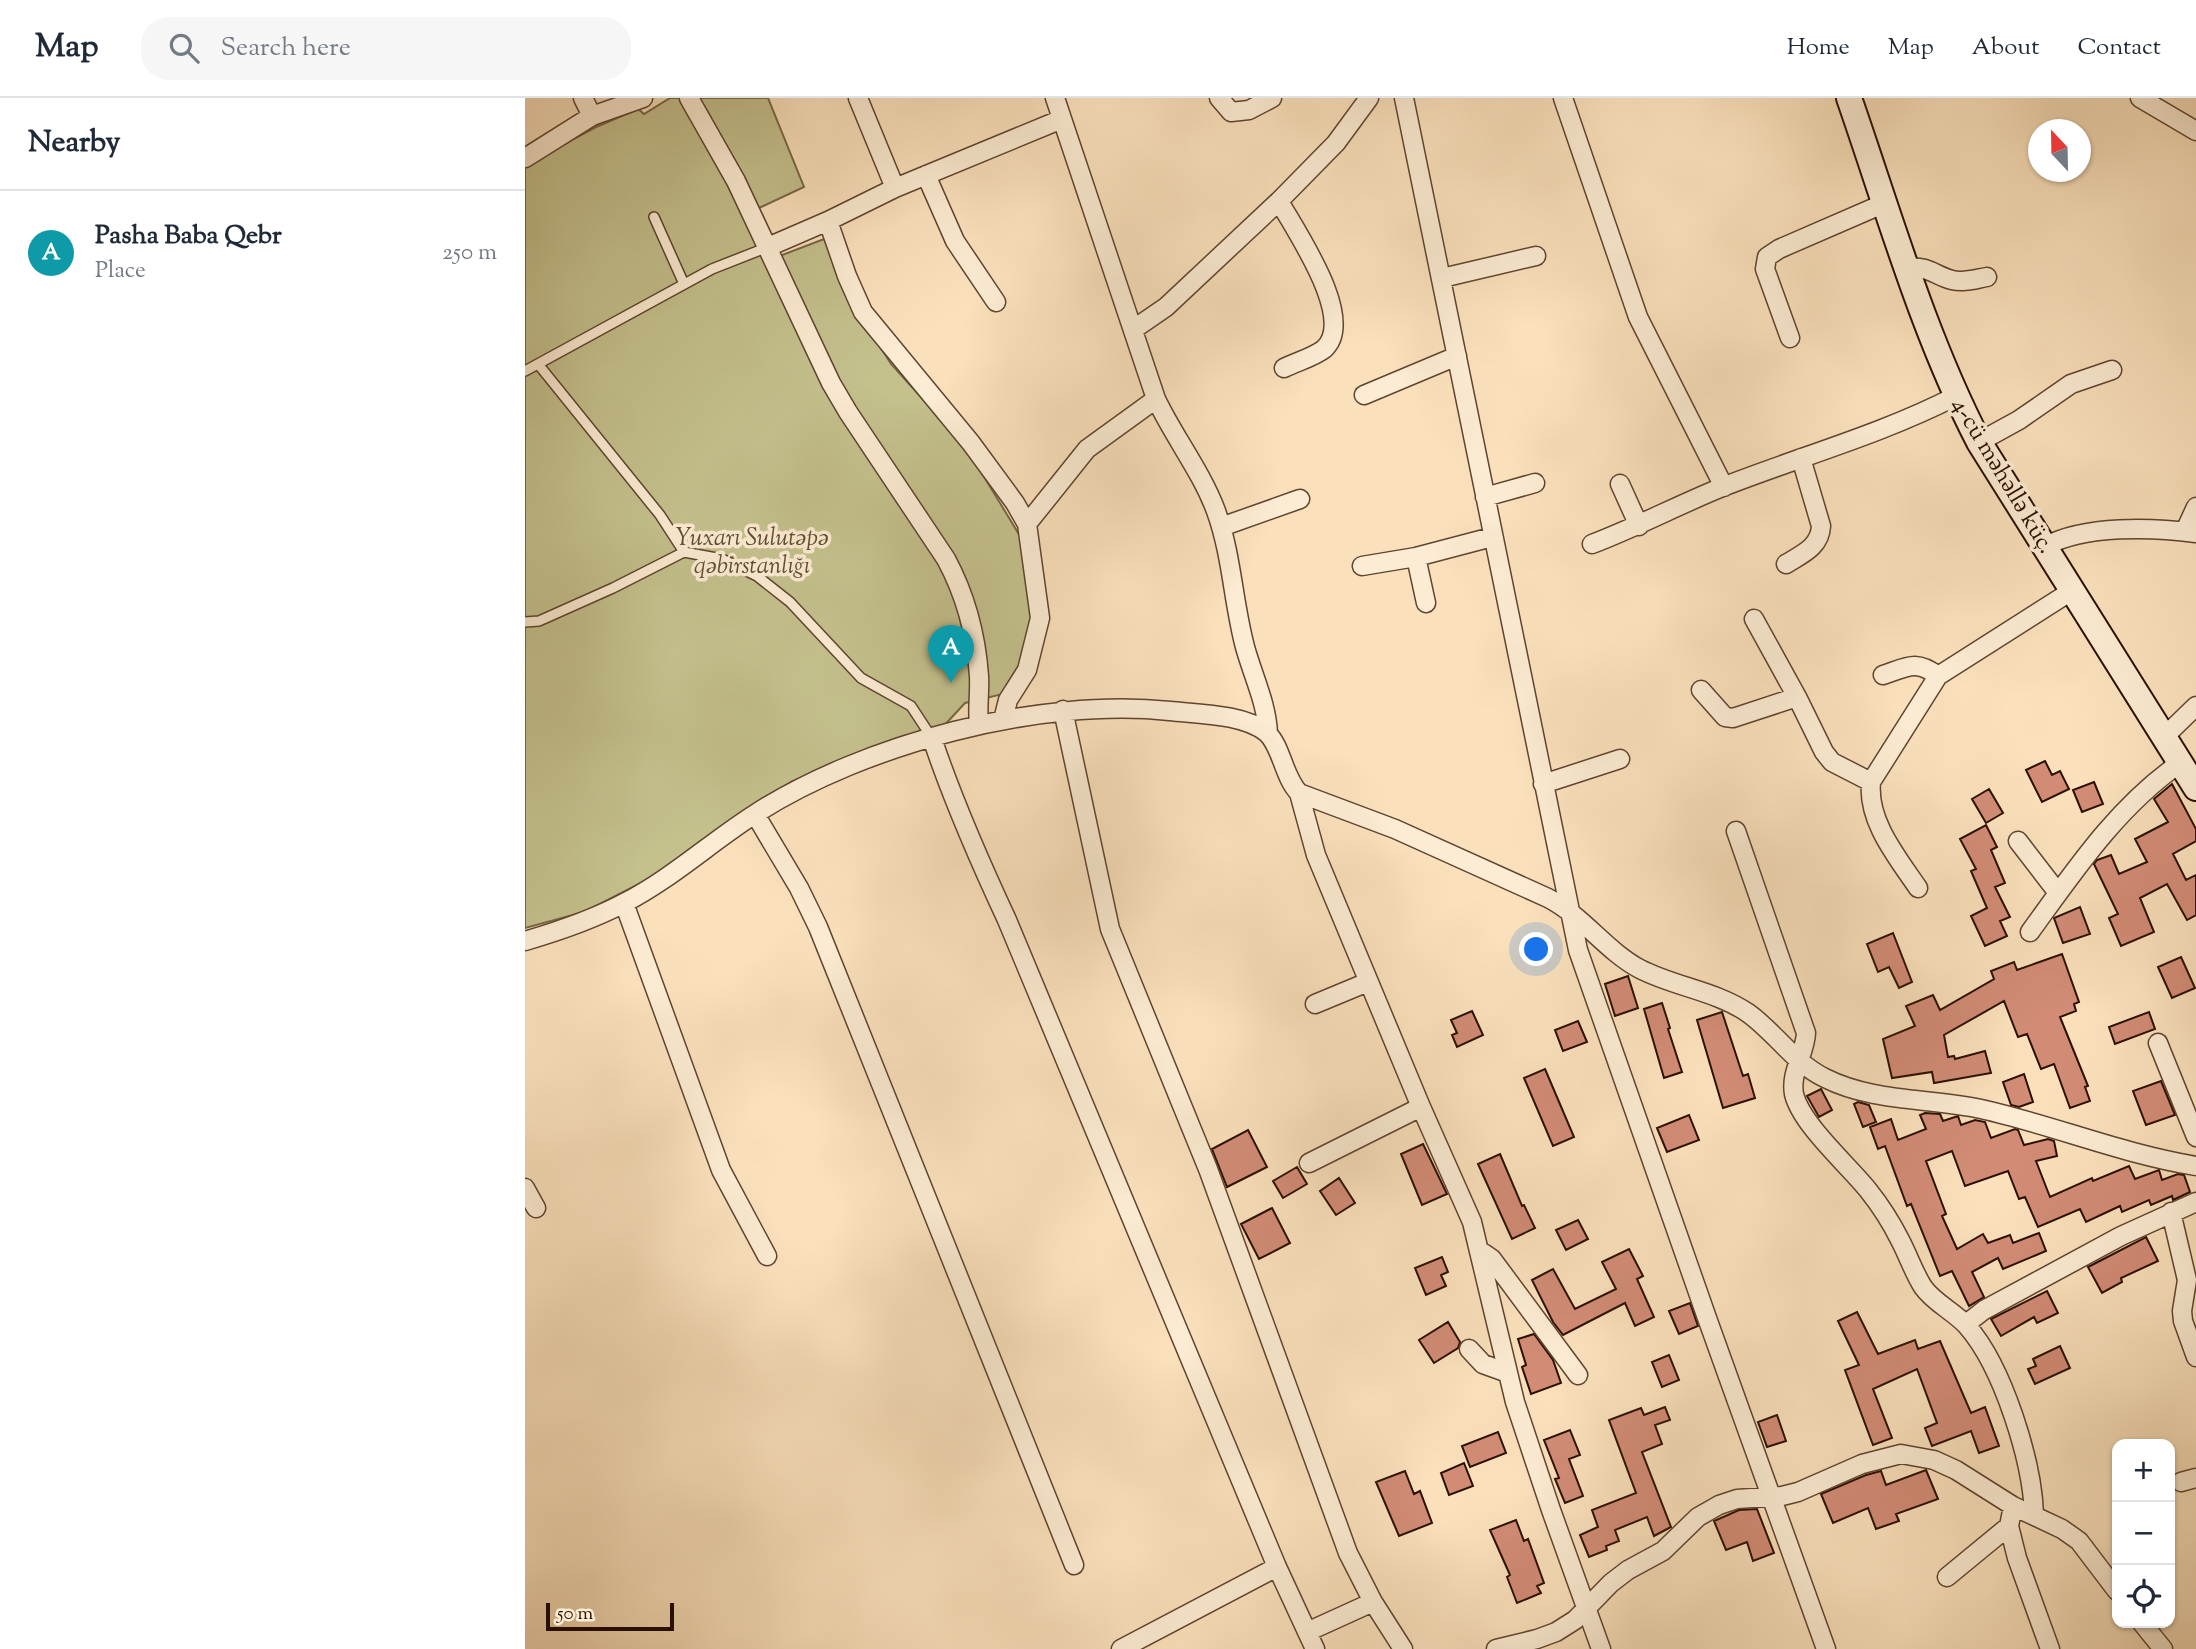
<!DOCTYPE html>
<html lang="en">
<head>
<meta charset="utf-8">
<style>
  :root { --surface:#fff; --page:#f6f6f7; --text:#1f2937; --muted:#747a83; --line:#e0e1e3; --accent:#8f2418 }
  body { margin:0; font-family:"Sorts Mill Goudy",serif; background:var(--page); color:var(--text) }
  .controls { position:absolute; right:21px; bottom:21px; display:grid; overflow:hidden; border-radius:14px; box-shadow:0 2px 5px #0004 }
  .controls button { width:63px; height:63px; display:grid; place-items:center; padding:0; border:0; border-bottom:2px solid var(--line); background:var(--surface); color:var(--text); font:35px sans-serif }
  .compass { position:absolute; left:1503px; top:21px; width:63px; height:63px; border-radius:50%; background:var(--surface); box-shadow:0 2px 5px #0004; rotate:338deg }
  .scale { position:absolute; left:21px; bottom:18px; width:128px; box-sizing:border-box; padding-left:7px; border:4px solid #2b0f00; border-top:0; font-size:19px; line-height:24px; white-space:nowrap; color:#2b0f00; -webkit-text-stroke:5px #fcecd3; paint-order:stroke }
  .you { position:absolute; left:1012px; top:852px; width:24px; height:24px; margin:-18px; border:5px solid #fff; border-radius:50%; background:#1a73e8; box-shadow:0 0 0 10px #1a73e833 }
  .badge { display:grid; place-items:center; width:46px; height:46px; border-radius:50%; background:var(--accent); color:#fff; font-size:23px; font-weight:700 }
  .pin { position:absolute; translate:-50% -58px; filter:drop-shadow(0 2px 4px #0008) }
  .pin::after { content:''; position:absolute; top:37px; width:24px; height:21px; background:inherit; clip-path:polygon(0 0,100% 0,50% 100%) }
  .list { margin:0; padding:0; list-style:none }
  h2 { display:flex; justify-content:space-between; align-items:center; height:91px; margin:0; padding:0 28px; font-size:30px }
  h2 small { font-size:23px; font-weight:400; color:var(--muted) }
  .list li { display:grid; grid-template-columns:46px 1fr auto; gap:21px; align-items:center; box-sizing:border-box; height:126px; padding:0 28px; border-top:2px solid var(--line) }
  .list b { display:block; font-size:26px; white-space:nowrap }
  .list p { margin:0; font-size:23px; white-space:nowrap; color:var(--muted) }
  .list em { font-size:23px; font-style:normal; color:var(--muted) }
  .icon { flex:none; width:38px; height:38px; fill:none; stroke:currentColor; stroke-width:2; stroke-linecap:round; stroke-linejoin:round }
  .map { position:relative; flex:none; width:1671px; height:1551px; overflow:hidden }
  header { display:flex; align-items:center; gap:42px; box-sizing:border-box; height:98px; padding:0 35px; background:var(--surface); border-bottom:2px solid var(--line) }
  header strong { font-size:33px }
  nav { display:flex; gap:38px; margin-inline-start:auto; font-size:24px }
  .search { width:490px; height:63px; background:var(--page); display:flex; align-items:center; gap:18px; box-sizing:border-box; padding:0 24px; border-radius:28px; color:var(--muted); font-size:26px }
  main { display:flex }
  aside { flex:1; background:var(--surface) }
  .map>svg:first-child { display:block }
</style>
</head>
<body>
<header>
<strong>Map</strong>
<div class="search"><svg class="icon" aria-label="search" viewBox="0 0 24 24"><circle cx="10" cy="10" r="6"/><path d="M15 15l6 6"/></svg>Search here</div>
<nav><a>Home</a><a>Map</a><a>About</a><a>Contact</a></nav>
</header>
<main>
<aside>
<h2>Nearby<small></small></h2>
<ul class="list">
<li><span class="badge" style="background:#0f9aa8">A</span><div><b>Pasha Baba Qebr</b><p>Place</p></div><em>250 m</em></li>
</ul>
</aside>
<div class="map">
<svg width="1671" height="1551" viewBox="0 0 1671 1551">
  <rect width="100%" height="100%" fill="#fae1bc"/>
  <filter id="stains"><feTurbulence type="fractalNoise" baseFrequency=".00286" numOctaves="4"/><feColorMatrix values="0 0 0 0 .2 0 0 0 0 .09 0 0 0 0 .02 0 0 0 .5 -.17"/></filter>
  <radialGradient id="worn" r=".72"><stop offset=".6" stop-color="#630" stop-opacity="0"/><stop offset="1" stop-color="#630" stop-opacity=".3"/></radialGradient>
  <path fill="#c4c18d" stroke="#786846" stroke-width="2" d="M145,0H243L279,89L221,116L239,164L299,141L335,217L366,266L441,349L495,438L508,516L499,559L478,596L440,605L416,631L378,638L266,684L120,783L59,814L0,830V67L71,29L113,11L119,16Z"/>
  <path fill="#d28c76" stroke="#2b0f00" stroke-width="2" d="M1520,663L1527,677L1535,673L1544,691L1517,704L1501,672Z
    M1569,684L1578,706L1557,714L1548,692Z
    M1647,686L1671,731V743L1648,756L1661,782L1671,777V817L1662,822L1642,786L1615,800L1629,834L1596,848L1584,820L1593,816L1569,766L1572,762L1586,757L1594,776L1622,764L1610,741L1643,724L1629,701Z
    M1464,691L1478,715L1461,725L1447,701Z
    M1461,727L1472,749L1466,752L1480,785L1470,789L1485,819L1475,823L1482,838L1460,848L1446,818L1462,810L1446,773L1451,771L1435,741Z
    M1555,809L1565,836L1538,845L1529,820Z
    M1368,835L1387,884L1374,890L1364,869L1353,874L1342,846Z
    M1537,856L1554,904L1549,906L1551,913L1535,919L1563,988L1560,989L1565,1003L1545,1010L1529,966L1516,971L1502,936L1493,939L1479,903L1419,937L1423,959L1429,958L1430,961L1460,953L1466,975L1409,985L1407,974L1367,980L1358,941L1390,928L1381,908L1408,897L1415,912L1469,881L1466,873L1489,864L1492,872Z
    M1656,859L1670,890L1647,900L1633,869Z
    M1103,878L1113,910L1090,918L1080,886Z
    M1137,905L1145,930L1143,931L1157,974L1139,980L1119,911Z
    M947,913L958,937L932,949L927,937L932,935L926,922Z
    M1197,914L1218,978L1223,976L1230,1000L1198,1010L1172,922Z
    M1624,914L1630,931L1590,946L1584,929Z
    M1053,923L1062,944L1038,953L1030,932Z
    M1020,971L1049,1039L1028,1048L999,980Z
    M1499,976L1508,1004L1494,1009L1486,1007L1478,984Z
    M1636,983L1650,1017L1621,1027L1608,993Z
    M1296,991L1307,1012L1294,1019L1282,998Z
    M1333,1004L1344,1007L1351,1024L1338,1029L1329,1006Z
    M1400,1015L1415,1016L1418,1023L1433,1018L1436,1027L1450,1022L1460,1024L1466,1040L1490,1031L1493,1032L1499,1047L1523,1041L1529,1043L1532,1058L1511,1063L1525,1099L1567,1080L1568,1083L1604,1068L1610,1081L1634,1072L1637,1082L1653,1076L1659,1077L1665,1094L1648,1102L1647,1098L1626,1107L1624,1102L1597,1114L1595,1108L1561,1124L1555,1111L1513,1129L1500,1099L1494,1101L1483,1073L1440,1088L1427,1053L1401,1063L1421,1116L1417,1118L1432,1151L1458,1136L1463,1145L1485,1137L1488,1145L1514,1135L1521,1153L1478,1171L1473,1160L1447,1174L1459,1199L1444,1208L1427,1173L1415,1178L1386,1106L1382,1108L1360,1048L1353,1051L1345,1029L1366,1021L1373,1042L1401,1031L1395,1017Z
    M1164,1017L1174,1042L1142,1054L1132,1030Z
    M723,1032L742,1069L702,1089L687,1051Z
    M898,1046L922,1096L897,1107L876,1056Z
    M975,1056L997,1108L999,1107L1010,1130L987,1141L953,1066Z
    M772,1069L782,1086L758,1100L748,1083Z
    M814,1080L830,1105L811,1117L795,1093Z
    M747,1110L765,1145L734,1161L716,1126Z
    M1053,1122L1063,1141L1041,1152L1031,1132Z
    M1621,1139L1633,1163L1596,1180L1597,1184L1577,1195L1563,1169Z
    M1104,1151L1118,1178L1112,1181L1129,1219L1110,1228L1100,1205L1038,1237L1028,1224L1007,1182L1028,1171L1050,1211L1091,1191L1077,1164Z
    M917,1159L923,1174L916,1177L921,1188L901,1197L890,1170Z
    M1522,1193L1533,1215L1512,1225L1509,1219L1476,1238L1466,1221Z
    M1165,1205L1173,1228L1154,1236L1144,1213Z
    M1332,1214L1353,1256L1390,1242L1393,1251L1415,1243L1446,1315L1460,1309L1474,1348L1454,1355L1446,1333L1407,1348L1400,1330L1412,1325L1392,1271L1348,1291L1367,1340L1348,1347L1320,1272L1334,1267L1313,1223Z
    M923,1224L935,1244L933,1250L909,1265L894,1242Z
    M1009,1236L1028,1262L1036,1285L1006,1296L997,1269L1001,1267L993,1241Z
    M1535,1248L1545,1270L1510,1286L1503,1271L1511,1268L1508,1261Z
    M1144,1257L1154,1282L1137,1289L1127,1264Z
    M1140,1309L1145,1322L1130,1327L1137,1346L1117,1354L1146,1429L1129,1438L1122,1419L1090,1432L1094,1443L1081,1448L1082,1452L1064,1459L1055,1437L1073,1429L1067,1412L1111,1395L1084,1322L1116,1310L1119,1317Z
    M1252,1317L1261,1343L1242,1349L1233,1324Z
    M1045,1332L1055,1357L1044,1361L1058,1398L1040,1405L1030,1381L1034,1380L1019,1342Z
    M973,1334L981,1355L945,1369L937,1348Z
    M939,1365L948,1388L924,1397L916,1375Z
    M1401,1372L1413,1401L1371,1416L1374,1423L1351,1431L1343,1410L1308,1425L1296,1396L1341,1377L1356,1373L1361,1387Z
    M880,1373L889,1396L895,1393L907,1425L874,1438L851,1384Z
    M1232,1411L1249,1455L1228,1463L1222,1444L1201,1452L1189,1423L1214,1412Z
    M991,1422L999,1443L1003,1441L1019,1485L1012,1488L1016,1495L992,1505L982,1479L985,1477L965,1432Z"/>
  <g fill="none" stroke-linecap="round" stroke-linejoin="round">
    <defs>
      <path id="lane" d="M129,119L159,186
        M13,266L135,417L159,454
        M0,273L187,171L243,149
        M0,524L14,523L88,490L159,454L197,461L232,478L265,504L336,580L386,608L407,640"/>
      <path id="street" d="M58,0L67,18
        M164,0L211,83L306,285L323,314L421,461C441,498 451,536 454,578C455,594 452,611 454,627
        M333,0L370,90
        M530,0L631,301C649,339 676,373 691,413C707,457 708,504 720,549C728,578 742,606 743,636
        M694,0L706,14L724,12L747,0
        M879,0L1053,852L1182,1220L1301,1551
        M1038,0L1113,219L1199,389
        M1615,0L1671,33
        M0,60L67,18L118,0
        M401,77L430,143L471,204
        M754,103C771,134 832,221 799,251C789,259 771,264 759,270
        M303,123L322,178L338,214L446,345L490,405L502,426L515,520L502,572L483,602L478,622
        M243,149L303,123L370,90L537,21
        M1383,170C1402,167 1411,178 1427,182C1439,185 1450,181 1462,179
        M917,180L1011,158
        M609,231L641,209L754,103L811,45L844,0
        M1265,240L1240,171L1242,159L1254,151L1360,105
        M839,297L932,258
        M1454,344L1494,322L1546,286L1587,272
        M1095,386L1114,428
        M960,399L1010,385
        M502,426L562,351L631,301
        M696,429L775,401
        M1660,433L1671,409
        M1067,446C1112,429 1155,406 1200,388C1277,358 1357,336 1431,298
        M1521,448C1560,427 1627,429 1671,435
        M891,459L901,505
        M1261,466C1277,456 1295,449 1296,428L1276,360
        M837,468L891,459L967,439
        M1229,521L1272,599L1299,654L1307,664L1346,684
        M1358,577C1382,569 1391,561 1413,578
        M1176,592L1200,619L1208,620L1272,599
        M538,612L585,831L683,1071L823,1455L848,1504L878,1551
        M1639,639L1671,608
        M407,640C428,703 454,762 482,822L752,1469L790,1551
        M1018,686L1095,661
        M774,695L791,757L896,1009L947,1124L990,1304L1026,1412L1076,1551
        M230,716L274,790L293,829L549,1467
        M1211,733L1281,935C1280,956 1265,974 1269,996C1276,1026 1323,1067 1343,1092C1355,1107 1366,1124 1375,1142C1383,1157 1389,1175 1398,1189C1409,1205 1430,1214 1442,1228C1478,1269 1507,1362 1509,1416
        M1493,743L1533,795
        M1393,790C1372,759 1342,723 1346,684L1413,578L1548,492
        M99,805L196,1072L242,1158
        M1505,834C1550,772 1592,709 1655,665
        M0,843C34,833 67,822 99,805C146,781 186,744 230,716C339,646 515,599 645,613C673,616 720,616 742,635C757,649 758,678 774,695L870,731L1023,800C1058,818 1081,853 1115,871C1150,889 1191,893 1223,915C1251,935 1269,965 1300,980C1347,1004 1405,1000 1456,1011C1528,1027 1597,1056 1671,1068
        M790,906L843,884
        M1633,945L1671,1039
        M784,1065L896,1009
        M0,1090L11,1110
        M1646,1114L1662,1182L1657,1213L1658,1223L1671,1259
        M954,1152L967,1161L1053,1277
        M1441,1226L1459,1212L1596,1138L1671,1104
        M944,1251L958,1266L983,1275
        M1656,1384L1671,1380
        M1488,1408L1484,1428L1492,1460L1525,1551
        M1422,1479L1484,1428
        M1617,1525L1638,1551
        M782,1534L848,1504
        M596,1551L752,1469
        M971,1551L1012,1541L1031,1534L1050,1522L1086,1485L1103,1472L1138,1453L1173,1419L1194,1407L1212,1401L1257,1398L1273,1394L1337,1366L1376,1356L1409,1362L1431,1372L1488,1408L1537,1431L1554,1443L1592,1493"/>
      <path id="secondary" d="M1324,0C1364,115 1398,236 1454,344L1671,690"/>
    </defs>
    <use href="#lane" stroke="#5f442f" stroke-width="12"/>
    <use href="#street" stroke="#5f442f" stroke-width="21"/>
    <use href="#secondary" stroke="#2b0f00" stroke-width="28"/>
    <use href="#lane" stroke="#fcecd3" stroke-width="9"/>
    <use href="#street" stroke="#fcecd3" stroke-width="18"/>
    <use href="#secondary" stroke="#fcecd3" stroke-width="24"/>
  </g>
  <g text-anchor="middle" stroke-width="7" stroke-linejoin="round" paint-order="stroke">
    <g font-size="24" fill="#2b0f00" stroke="#fcecd3">
      <text transform="translate(1479 377) rotate(59)" y="8">4-cü məhəllə küç.</text>
    </g>
    <g font-size="24" font-style="italic" fill="#614d31" stroke="#fcecd3">
      <text x="227" y="447">Yuxarı Sulutəpə<tspan x="227" dy="28">qəbirstanlığı</tspan></text>
    </g>
  </g>
  <rect width="100%" height="100%" filter="url(#stains)"/>
  <rect width="100%" height="100%" fill="url(#worn)"/>
</svg>
<div class="controls">
<button>+</button>
<button>−</button>
<button><svg class="icon" aria-label="locate" viewBox="0 0 24 24"><circle cx="12" cy="12" r="6"/><path d="M12 2v4M12 18v4M2 12h4M18 12h4"/></svg></button>
</div>
<svg class="compass" viewBox="-18 -18 36 36"><path d="M0-13l5 13h-10z" fill="#e53935"/><path d="M0 13l5-13h-10z" fill="#747a83"/></svg>
<div class="scale">50 m</div>
<div class="you"></div>
<div class="pin badge" style="left:426px;top:585px;background:#0f9aa8">A</div>
</div>
</main>
</body>
</html>
